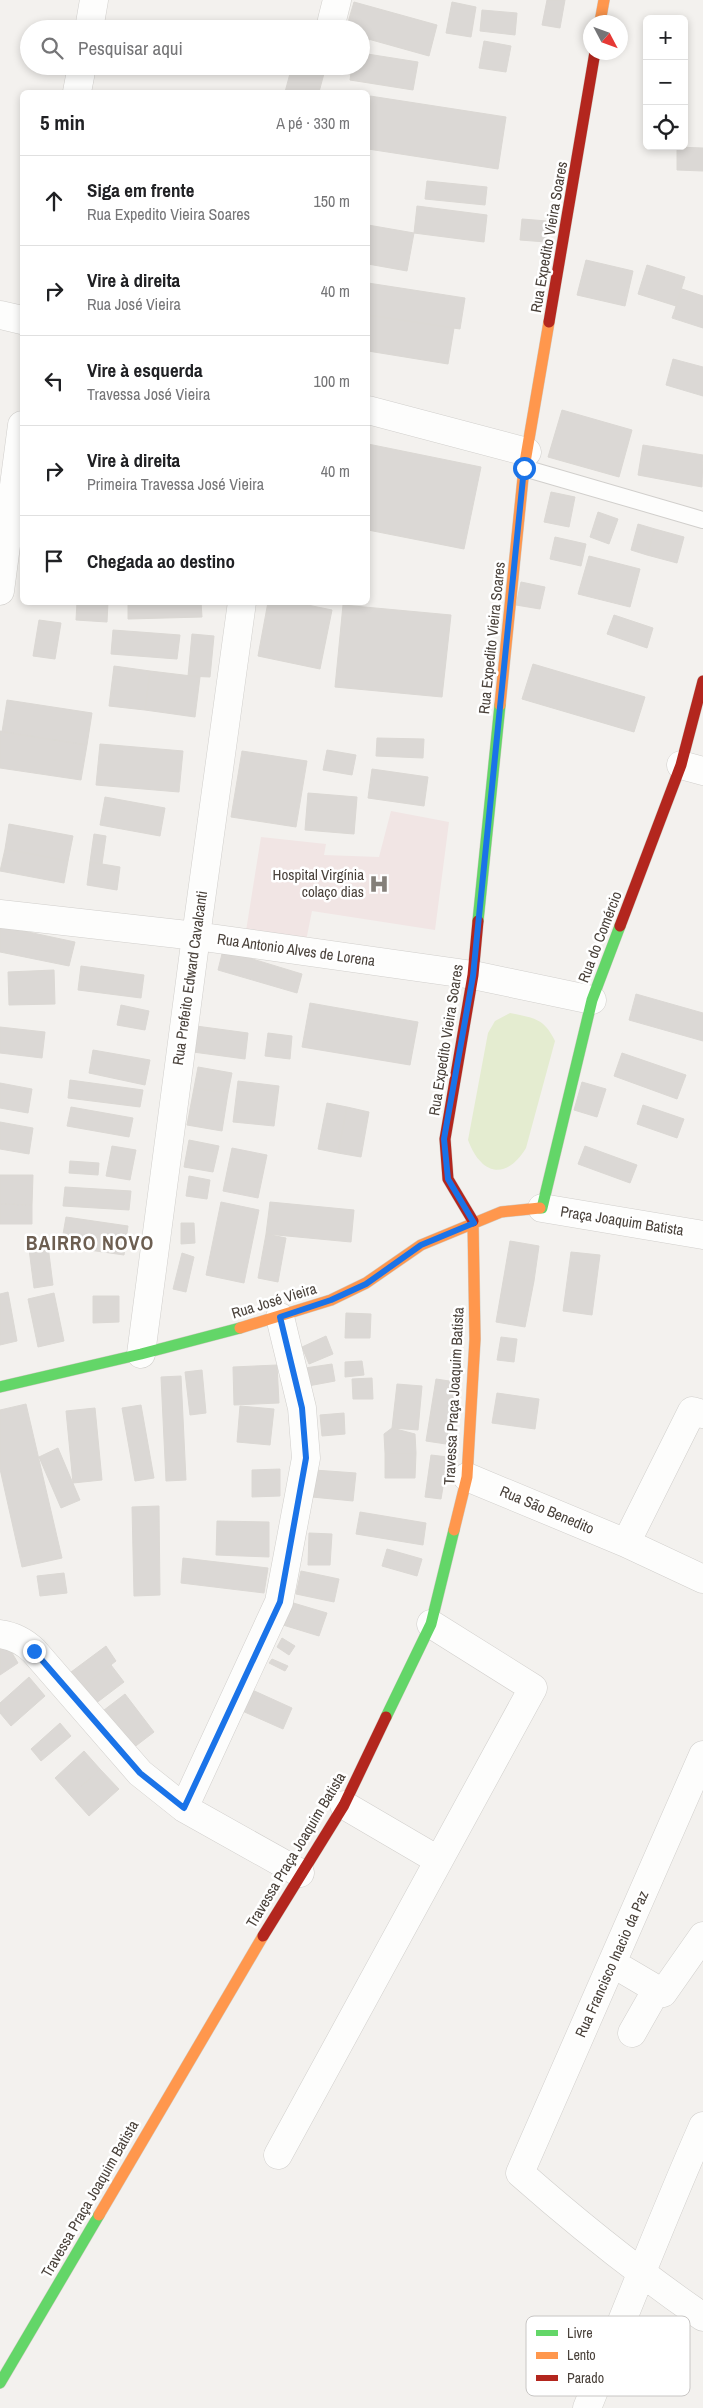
<!DOCTYPE html>
<html lang="pt">
<head>
<meta charset="utf-8">
<style>
  :root { --surface:#fff; --page:#f2f2f2; --text:#202124; --muted:#757577; --line:#e0e0e0 }
  body { margin:0; font-family:"Archivo Narrow",sans-serif; background:var(--page); color:var(--text) }
  .controls { position:absolute; right:15px; top:15px; display:grid; overflow:hidden; border-radius:8px; box-shadow:0 2px 8px #0003 }
  .controls button { width:45px; height:45px; display:grid; place-items:center; padding:0; border:0; border-bottom:1px solid var(--line); background:var(--surface); color:var(--text); font:25px sans-serif }
  .compass { position:absolute; left:583px; top:15px; width:45px; height:45px; border-radius:50%; background:var(--surface); box-shadow:0 2px 8px #0003; rotate:131deg }
  .stop { position:absolute; width:15px; height:15px; margin:-11px; border:4px solid #1a73e8; border-radius:50%; background:#fff }
  .stop.end { background:#1a73e8; border-color:#fff; box-shadow:0 1px 5px #0008 }
  .list { margin:0; padding:0; list-style:none }
  h2 { display:flex; justify-content:space-between; align-items:center; height:65px; margin:0; padding:0 20px; font-size:21px }
  h2 small { font-size:16px; font-weight:400; color:var(--muted) }
  .list li { display:grid; grid-template-columns:32px 1fr auto; gap:15px; align-items:center; box-sizing:border-box; height:90px; padding:0 20px; border-top:1px solid var(--line) }
  .list b { display:block; font-size:19px; white-space:nowrap }
  .list p { margin:0; font-size:16px; white-space:nowrap; color:var(--muted) }
  .list em { font-size:16px; font-style:normal; color:var(--muted) }
  .icon { flex:none; width:28px; height:28px; fill:none; stroke:currentColor; stroke-width:2; stroke-linecap:round; stroke-linejoin:round }
  .map { position:relative; flex:none; width:703px; height:2408px; overflow:hidden }
  .search { position:absolute; background:var(--surface); box-shadow:0 2px 8px #0003; left:20px; top:20px; width:350px; height:55px; display:flex; align-items:center; gap:12px; box-sizing:border-box; padding:0 18px; border-radius:28px; color:var(--muted); font-size:19px }
  .panel { position:absolute; background:var(--surface); box-shadow:0 2px 8px #0003; left:20px; top:90px; width:350px; height:515px; border-radius:8px }
  .map>svg:first-child { display:block }
</style>
</head>
<body>
<div class="map">
<svg width="703" height="2408" viewBox="0 0 703 2408">
  <rect width="100%" height="100%" fill="#f3f1ee"/>
  <path fill="#f1e5e4" d="M391,811L449,822L435,930L312,911L306,941L246,931L261,837L326,844L324,855L379,857Z"/>
  <path fill="#e4ecd0" d="M510,1013C534,1018 544,1018 555,1041L526,1148C506,1181 481,1175 468,1140L488,1033L495,1021Z"/>
  <path fill="#dbd8d5" stroke="#dbd8d4" d="M547,0H565L560,28L542,25Z
    M354,2L437,25L429,56L361,37V29H346Z
    M452,2L476,7L471,37L446,33Z
    M482,10L517,13L515,35L480,31Z
    M484,41L511,46L506,72L479,68Z
    M361,53L418,62L413,90L350,80L352,66H361Z
    M292,66H326L319,92H285Z
    M370,96L506,117L498,169L368,149Z
    M677,147L703,148V171L677,170Z
    M427,181L487,187L485,205L425,199Z
    M417,206L487,215L484,242L414,233Z
    M522,219L547,221L546,242L520,240Z
    M368,225L414,233L407,271L368,264Z
    M586,260L633,271L625,306L577,295Z
    M647,265L685,277L676,306L638,294Z
    M368,283L465,298L460,329L368,315Z
    M682,289L703,296V328L672,318Z
    M368,315L454,328L448,364L368,351Z
    M673,359L703,367V396L666,385Z
    M562,410L632,430L619,477L548,457Z
    M368,444L481,467L464,549L368,530Z
    M643,445L703,455L702,487L638,475Z
    M551,492L575,497L569,527L544,522Z
    M598,512L618,519L609,544L590,537Z
    M638,524L655,529L647,555L631,550Z
    M655,529L684,537L677,563L647,555Z
    M555,537L586,544L581,566L550,559Z
    M589,556L640,569L630,607L578,594Z
    M521,582L545,587L540,609L516,605Z
    M77,602H108L107,622L76,620Z
    M128,602H201L202,617L128,619Z
    M268,602H293L332,610L320,669L258,656Z
    M343,605L451,615L442,697L335,687Z
    M614,615L653,628L647,648L607,634Z
    M39,620L61,623L55,659L33,656Z
    M113,630L180,635L177,659L111,654Z
    M192,634L214,636L210,677L188,676Z
    M533,664L645,697L634,732L522,699Z
    M114,666L150,671L145,710L109,706Z
    M150,671L200,677L195,717L145,710Z
    M7,700L92,713L87,745L2,732Z
    M0,731L87,745L81,780L0,768Z
    M377,738L424,739L423,758L376,756Z
    M100,744L183,751L179,792L96,785Z
    M327,750L356,755L352,775L323,770Z
    M242,751L307,761L296,827L231,817Z
    M372,769L428,777L424,806L368,798Z
    M308,793L357,797L354,834L305,830Z
    M105,797L165,808L160,836L100,825Z
    M9,824L73,836L68,861L5,849Z
    M94,834L106,836L102,864L90,862Z
    M5,849L68,861L64,883L0,871Z
    M90,862L120,867L117,890L87,885Z
    M0,926L75,942L69,966L0,952Z
    M223,950L302,974L297,993L218,970Z
    M81,966L144,975L141,998L78,990Z
    M54,970L55,1004L9,1005L8,972Z
    M636,994L703,1013V1041L629,1020Z
    M310,1003L418,1022L410,1065L302,1047Z
    M121,1005L149,1011L145,1030L117,1025Z
    M196,1026L248,1033L245,1059L193,1052Z
    M0,1027L45,1032L42,1058L0,1053Z
    M268,1033L292,1036L290,1059L265,1056Z
    M93,1050L150,1060L145,1085L89,1073Z
    M622,1053L686,1075L677,1099L614,1076Z
    M198,1067L232,1073L228,1093L194,1088Z
    M70,1080L143,1090L140,1107L68,1098Z
    M238,1081L279,1086L274,1126L233,1122Z
    M582,1082L606,1089L597,1117L574,1110Z
    M0,1083L32,1089L28,1113L0,1108Z
    M194,1088L228,1093L222,1131L187,1125Z
    M327,1103L347,1107L338,1153L318,1149Z
    M643,1105L684,1119L677,1138L637,1124Z
    M71,1107L133,1118L129,1137L67,1126Z
    M347,1107L369,1112L361,1157L338,1153Z
    M0,1122L33,1128L29,1154L0,1149Z
    M189,1140L219,1146L213,1172L184,1167Z
    M112,1146L136,1150L130,1180L106,1176Z
    M585,1146L637,1165L630,1183L578,1164Z
    M232,1148L267,1155L258,1198L223,1191Z
    M70,1161L99,1163L98,1175L69,1173Z
    M0,1175H33L32,1205L0,1204Z
    M189,1176L210,1180L207,1199L186,1196Z
    M65,1187L131,1191L129,1210L63,1206Z
    M221,1202L259,1210L244,1283L206,1275Z
    M270,1202L354,1210L351,1242L266,1234Z
    M0,1204L32,1205V1224H0Z
    M66,1217L128,1226L124,1255L61,1246Z
    M181,1223H194L195,1243L181,1244Z
    M266,1234L286,1238L278,1282L258,1278Z
    M510,1241L539,1246L534,1281L504,1276Z
    M48,1246L53,1285L34,1288L29,1249Z
    M571,1252L600,1255L592,1315L563,1311Z
    M182,1253L194,1257L186,1292L173,1289Z
    M504,1276L534,1281L525,1327L496,1322Z
    M8,1292L17,1341L0,1345V1294Z
    M54,1293L64,1341L38,1347L28,1299Z
    M93,1296H119V1322L93,1323Z
    M346,1313L371,1314L370,1338H345Z
    M326,1336L333,1354L309,1364L302,1347Z
    M501,1337L517,1339L514,1362L497,1360Z
    M362,1361L364,1375L345,1377V1362Z
    M332,1364L335,1381L308,1386L305,1368Z
    M277,1365L279,1403L234,1405L233,1367Z
    M202,1370L206,1413L190,1415L185,1372Z
    M181,1376L186,1480L166,1481L161,1377Z
    M372,1378L373,1399H353L352,1379Z
    M436,1379L456,1382L446,1444L426,1441Z
    M397,1384L422,1386L418,1430L392,1428Z
    M497,1393L539,1399L535,1429L492,1423Z
    M26,1404L62,1558L22,1567L0,1469V1410Z
    M141,1405L154,1478L135,1481L122,1408Z
    M240,1406L274,1409L270,1445L237,1442Z
    M95,1408L102,1480L73,1483L66,1411Z
    M344,1413L345,1434L322,1436L320,1415Z
    M392,1428L415,1434L416,1453H385L384,1434Z
    M58,1448L80,1500L61,1508L39,1457Z
    M385,1453H416L415,1478H385Z
    M431,1455L448,1457L441,1499L425,1497Z
    M280,1469V1496L252,1497V1470Z
    M314,1470L356,1473L353,1501L312,1497Z
    M159,1506L160,1595L134,1596L132,1507Z
    M360,1512L426,1523L423,1545L356,1534Z
    M217,1521L269,1522V1557L216,1555Z
    M309,1533L332,1534L330,1565H308Z
    M387,1549L422,1559L417,1576L382,1566Z
    M183,1558L268,1568L264,1593L181,1583Z
    M301,1571L339,1579L334,1602L296,1594Z
    M64,1573L67,1593L40,1596L37,1576Z
    M290,1602L327,1613L319,1636L283,1625Z
    M2,1636L18,1663L0,1675V1637Z
    M282,1638L295,1646L289,1655L277,1647Z
    M106,1646L116,1661L78,1690L67,1675Z
    M272,1659L288,1666L285,1671L269,1663Z
    M111,1665L124,1682L91,1707L78,1690Z
    M29,1677L45,1696L11,1726L0,1713V1703Z
    M250,1689L292,1708L283,1729L240,1710Z
    M125,1694L154,1732L124,1755L95,1717Z
    M60,1723L71,1736L41,1761L31,1749Z
    M84,1751L100,1769L71,1796L55,1778Z
    M100,1769L119,1789L89,1816L71,1796Z"/>
  <g fill="none" stroke-linecap="round" stroke-linejoin="round">
    <defs>
      <path id="lane" d="M524,468L703,520"/>
      <path id="street" d="M332,20L337,0
        M89,29L94,0
        M77,92L82,66
        M0,315L22,320
        M368,410L527,452
        M0,591L22,425
        M681,765L703,771
        M0,914L196,936L473,975L592,1000
        M542,1208L703,1235
        M141,1354L196,936L242,602
        M467,1477L626,1543L703,1579
        M626,1543L692,1411L703,1414
        M0,1634C14,1636 24,1641 34,1651L140,1773L184,1808L300,1873
        M703,1755L520,2173C579,2225 639,2273 703,2317
        M344,1805L438,1860
        M184,1808L279,1602L306,1458L302,1408L280,1317
        M612,1963L663,1993L703,1936
        M632,2033L657,1989
        M278,2155L533,1688L431,1624
        M587,2408C625,2314 662,2219 703,2126"/>
      <path id="fast" d="M478,921L500,705
        M540,1208H542L592,1000L620,926
        M0,1387L141,1354L240,1328
        M386,1717L431,1624L454,1530
        M0,2383L99,2215"/>
      <path id="slow" d="M600,22L604,0
        M500,705L524,468L549,322
        M240,1328L331,1300L366,1283L421,1245L501,1212L540,1208
        M454,1530L467,1477L475,1339L473,1221
        M99,2215L263,1936"/>
      <path id="jam" d="M549,322L595,52
        M620,926L681,765L703,681
        M473,1221L448,1179L445,1139L473,975L478,921
        M263,1936L344,1805L386,1717"/>
    </defs>
    <use href="#lane" stroke="#d1cfcc" stroke-width="18"/>
    <use href="#street" stroke="#d1cfcc" stroke-width="29"/>
    <use href="#fast" stroke="#d2cdc5" stroke-width="12"/>
    <use href="#slow" stroke="#d2cdc5" stroke-width="12"/>
    <use href="#jam" stroke="#d2cdc5" stroke-width="12"/>
    <use href="#lane" stroke="#fdfdfc" stroke-width="16"/>
    <use href="#street" stroke="#fdfdfc" stroke-width="28"/>
    <use href="#fast" stroke="#63d668" stroke-width="11"/>
    <use href="#slow" stroke="#ff974d" stroke-width="11"/>
    <use href="#jam" stroke="#b3261e" stroke-width="11"/>
  </g>
  <g fill="none" stroke-linecap="round" stroke-linejoin="round">
    <path stroke="#1a73e8" stroke-width="6" d="M34,1651L140,1773L184,1808L280,1602L306,1458L302,1408L280,1317L331,1300L366,1284L421,1245L474,1223L448,1179L444,1139L473,976L524,468"/>
  </g>
  <defs>
    <symbol id="hospital-bare" viewBox="-9 -9 18 18"><path d="M-5-5h3v3.5h4V-5h3V5h-3V1.5h-4V5h-3Z" fill="#847f79" stroke="#fff" stroke-width="2.5" paint-order="stroke"/></symbol>
  </defs>
  <g fill-rule="evenodd">
    <use href="#hospital-bare" x="365" y="870" width="28" height="28"/>
  </g>
  <g text-anchor="middle" stroke-width="5" stroke-linejoin="round" paint-order="stroke">
    <g font-size="15" fill="#49413a" stroke="#fff">
      <text transform="translate(549 237) rotate(-80)" y="5">Rua Expedito Vieira Soares</text>
      <text transform="translate(492 638) rotate(-84)" y="5">Rua Expedito Vieira Soares</text>
      <text transform="translate(600 937) rotate(-69)" y="5">Rua do Comércio</text>
      <text transform="translate(296 950) rotate(8)" y="5">Rua Antonio Alves de Lorena</text>
      <text transform="translate(190 978) rotate(-82)" y="5">Rua Prefeito Edward Cavalcanti</text>
      <text transform="translate(446 1040) rotate(-81)" y="5">Rua Expedito Vieira Soares</text>
      <text transform="translate(622 1221) rotate(9)" y="5">Praça Joaquim Batista</text>
      <text transform="translate(274 1301) rotate(-17)" y="5">Rua José Vieira</text>
      <text transform="translate(454 1396) rotate(-87)" y="5">Travessa Praça Joaquim Batista</text>
      <text transform="translate(547 1510) rotate(23)" y="5">Rua São Benedito</text>
      <text transform="translate(296 1850) rotate(-59)" y="5">Travessa Praça Joaquim Batista</text>
      <text transform="translate(612 1964) rotate(-66)" y="5">Rua Francisco Inacio da Paz</text>
      <text transform="translate(90 2199) rotate(-60)" y="5">Travessa Praça Joaquim Batista</text>
    </g>
    <g font-size="15" fill="#49413a" stroke="#fff" text-anchor="end">
      <text x="364" y="880">Hospital Virgínia<tspan x="364" dy="17">colaço dias</tspan></text>
    </g>
    <g font-size="20" font-weight="bold" letter-spacing="1" fill="#6c5e51" stroke="#fff">
      <text x="90" y="1250">BAIRRO NOVO</text>
    </g>
  </g>
  <rect x="526" y="2316" width="164" height="80" rx="8" fill="#fff" stroke="#c8c6c4" stroke-width="1"/>
  <rect x="536" y="2330" width="22" height="6" fill="#63d668"/>
  <rect x="536" y="2352" width="22" height="7" fill="#ff974d"/>
  <rect x="536" y="2375" width="22" height="6" fill="#b3261e"/>
  <g font-size="14" fill="#49413a">
    <text x="567" y="2338">Livre</text>
    <text x="567" y="2360">Lento</text>
    <text x="567" y="2383">Parado</text>
  </g>
</svg>
<div class="controls">
<button>+</button>
<button>−</button>
<button><svg class="icon" aria-label="locate" viewBox="0 0 24 24"><circle cx="12" cy="12" r="6"/><path d="M12 2v4M12 18v4M2 12h4M18 12h4"/></svg></button>
</div>
<svg class="compass" viewBox="-18 -18 36 36"><path d="M0-13l5 13h-10z" fill="#e53935"/><path d="M0 13l5-13h-10z" fill="#757577"/></svg>
<div class="stop" style="left:524px;top:468px"></div>
<div class="stop end" style="left:34px;top:1651px"></div>
<div class="search"><svg class="icon" aria-label="search" viewBox="0 0 24 24"><circle cx="10" cy="10" r="6"/><path d="M15 15l6 6"/></svg>Pesquisar aqui</div>
<section class="panel">
<h2>5 min<small>A pé · 330 m</small></h2>
<ul class="list">
<li><svg class="icon" aria-label="ahead" viewBox="0 0 24 24"><path d="M12 20V5M6 11l6-6 6 6"/></svg><div><b>Siga em frente</b><p>Rua Expedito Vieira Soares</p></div><em>150 m</em></li>
<li><svg class="icon" aria-label="right" viewBox="0 0 24 24"><path d="M7 20v-9h11M14 6l5 5-5 5"/></svg><div><b>Vire à direita</b><p>Rua José Vieira</p></div><em>40 m</em></li>
<li><svg class="icon" aria-label="left" viewBox="0 0 24 24"><path d="M17 20v-9H6M10 6l-5 5 5 5"/></svg><div><b>Vire à esquerda</b><p>Travessa José Vieira</p></div><em>100 m</em></li>
<li><svg class="icon" aria-label="right" viewBox="0 0 24 24"><path d="M7 20v-9h11M14 6l5 5-5 5"/></svg><div><b>Vire à direita</b><p>Primeira Travessa José Vieira</p></div><em>40 m</em></li>
<li><svg class="icon" aria-label="arrive" viewBox="0 0 24 24"><path d="M6 21V4h12l-3 4 3 4H6"/></svg><div><b>Chegada ao destino</b></div></li>
</ul>
</section>
</div>
</body>
</html>
